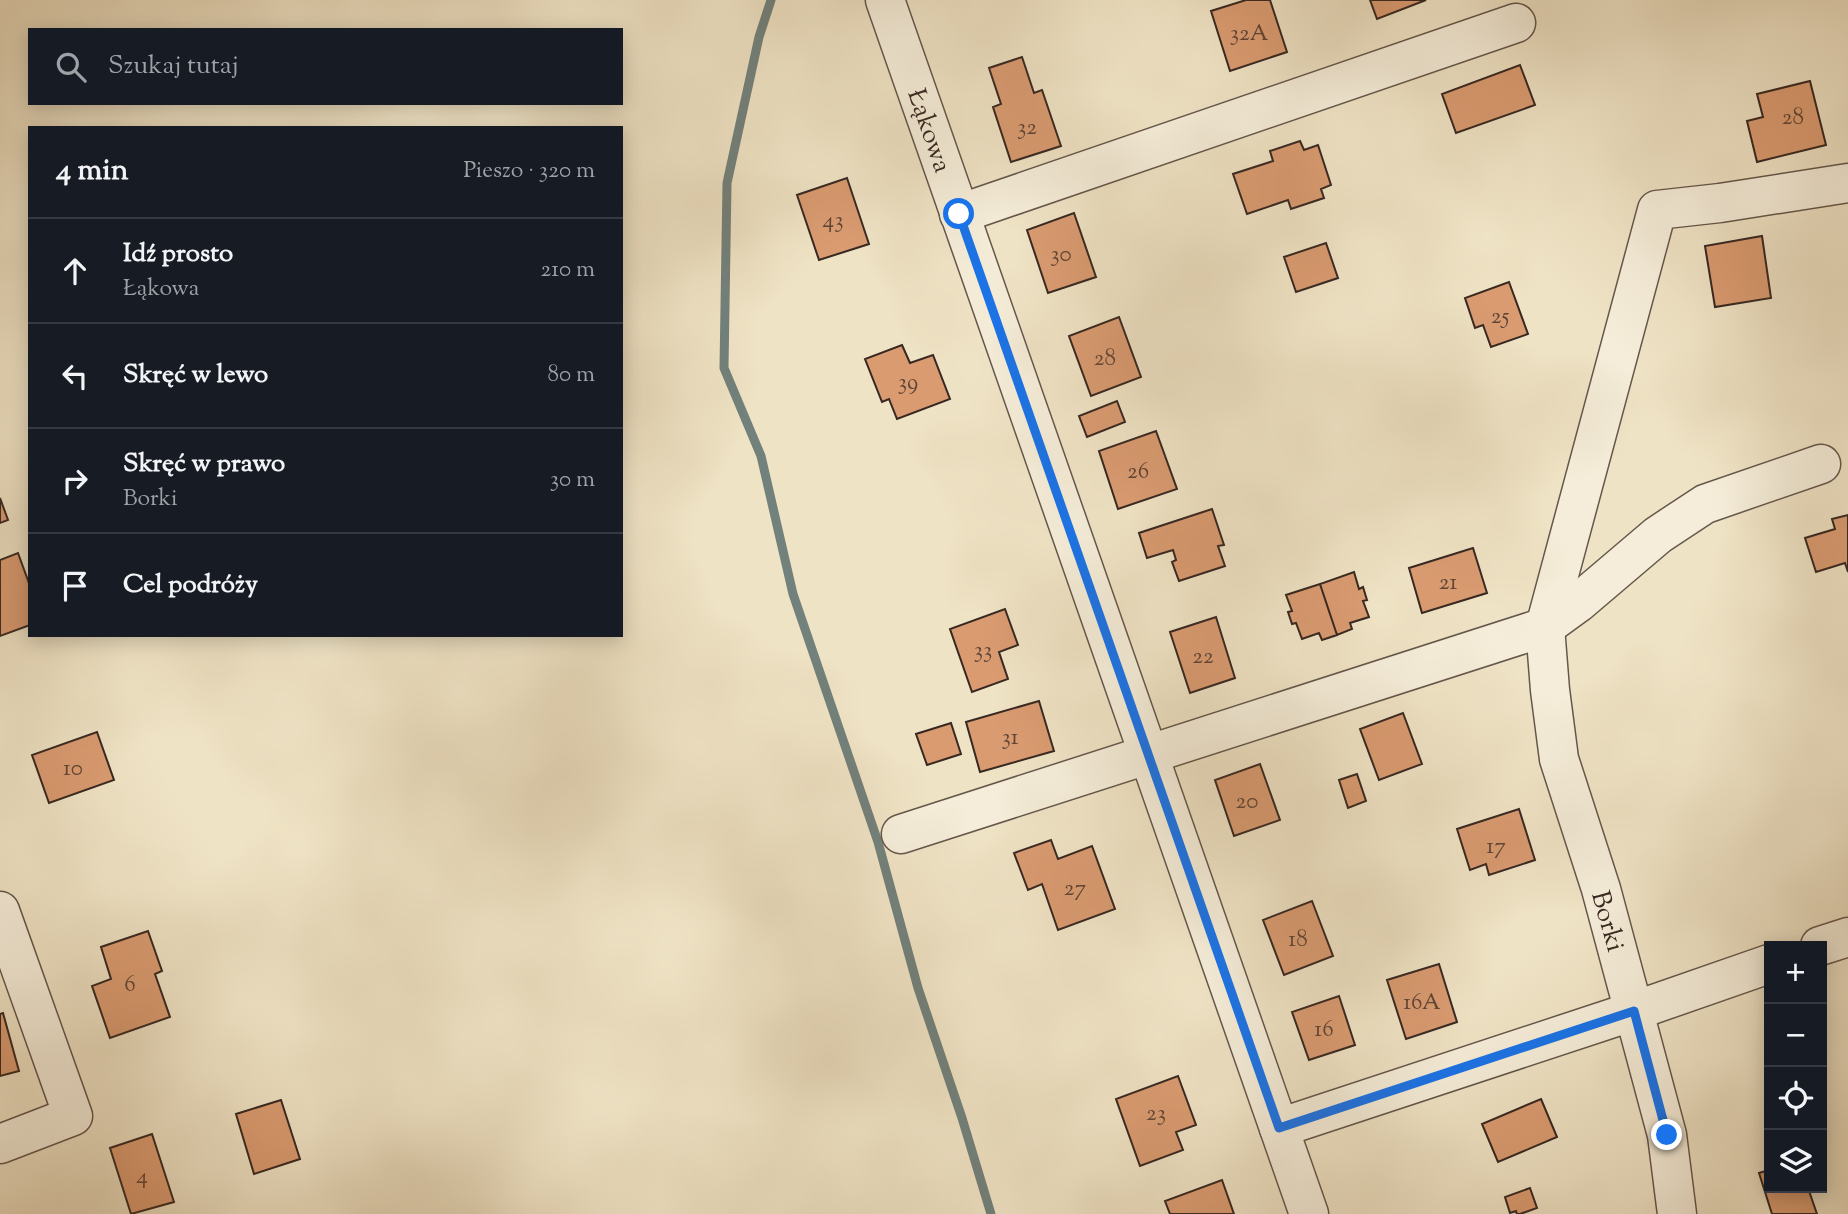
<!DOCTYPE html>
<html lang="pl">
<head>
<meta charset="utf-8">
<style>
  :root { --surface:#171b24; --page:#20242c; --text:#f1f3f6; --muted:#9ea1a6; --line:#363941 }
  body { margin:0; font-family:"Sorts Mill Goudy",serif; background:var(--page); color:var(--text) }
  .controls { position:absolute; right:21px; bottom:21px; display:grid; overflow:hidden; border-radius:0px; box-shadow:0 4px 18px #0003 }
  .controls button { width:63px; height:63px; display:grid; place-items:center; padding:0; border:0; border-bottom:2px solid var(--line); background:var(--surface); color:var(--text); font:35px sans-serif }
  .stop { position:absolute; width:21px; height:21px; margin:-16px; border:5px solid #1a73e8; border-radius:50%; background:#fff }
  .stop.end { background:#1a73e8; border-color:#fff; box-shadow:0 2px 7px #0008 }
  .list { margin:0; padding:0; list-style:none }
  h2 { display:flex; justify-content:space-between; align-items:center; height:91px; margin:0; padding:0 28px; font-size:30px }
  h2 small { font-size:23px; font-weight:400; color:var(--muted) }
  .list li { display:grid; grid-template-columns:46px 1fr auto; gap:21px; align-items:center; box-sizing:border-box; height:105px; padding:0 28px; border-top:2px solid var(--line) }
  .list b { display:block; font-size:26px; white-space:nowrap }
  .list p { margin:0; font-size:23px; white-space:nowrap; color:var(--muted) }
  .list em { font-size:23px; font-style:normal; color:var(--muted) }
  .icon { flex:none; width:38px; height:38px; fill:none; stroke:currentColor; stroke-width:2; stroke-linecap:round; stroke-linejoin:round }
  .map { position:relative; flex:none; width:1848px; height:1214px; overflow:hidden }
  .search { position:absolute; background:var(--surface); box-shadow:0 4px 18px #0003; left:28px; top:28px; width:595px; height:77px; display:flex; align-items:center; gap:18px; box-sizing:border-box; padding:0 24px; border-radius:0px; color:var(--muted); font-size:26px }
  .panel { position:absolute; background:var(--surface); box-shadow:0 4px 18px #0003; left:28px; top:126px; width:595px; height:511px; border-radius:0px }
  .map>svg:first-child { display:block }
</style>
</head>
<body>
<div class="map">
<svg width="1848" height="1214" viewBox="0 0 1848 1214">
  <rect width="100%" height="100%" fill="#efe3c5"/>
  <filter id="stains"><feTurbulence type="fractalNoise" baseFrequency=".00286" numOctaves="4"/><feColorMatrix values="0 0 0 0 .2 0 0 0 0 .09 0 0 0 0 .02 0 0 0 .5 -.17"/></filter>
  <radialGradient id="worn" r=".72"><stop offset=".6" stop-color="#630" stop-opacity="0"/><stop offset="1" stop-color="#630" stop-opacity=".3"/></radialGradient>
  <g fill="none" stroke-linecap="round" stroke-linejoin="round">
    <path stroke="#72817c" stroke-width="9" d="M771,0L759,37L727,183L724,368L761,456L793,594L878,842L918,988L962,1118L991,1214"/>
  </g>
  <path fill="#da9b71" stroke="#372822" stroke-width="2" d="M1246,0H1270L1287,52L1230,71L1211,11Z
    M1370,0H1426L1377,19Z
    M1022,57L1034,93L1042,90L1061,146L1011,162L993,107L1001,104L989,68Z
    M1520,65L1535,105L1456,133L1442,94Z
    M1810,81L1826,145L1757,162L1747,121L1763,117L1757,94Z
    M1300,141L1304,150L1318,145L1331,185L1321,189L1324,198L1291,209L1288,200L1247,214L1233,174L1273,161L1270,151Z
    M847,178L869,244L819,260L797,195Z
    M1074,213L1096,277L1048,293L1027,230Z
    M1762,236L1771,298L1715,307L1705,246Z
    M1326,243L1338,278L1296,292L1284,257Z
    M1509,282L1528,334L1491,347L1483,325L1475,328L1465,298Z
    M1119,317L1141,377L1091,396L1069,336Z
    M902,345L910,363L933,355L950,399L897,419L889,399L882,402L865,359Z
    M1117,401L1125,422L1087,437L1079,416Z
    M1156,431L1177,489L1118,509L1099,451Z
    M0,498L8,520L0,523Z
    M1212,509L1224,545L1218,546L1225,566L1179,581L1172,562L1176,560L1173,550L1147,558L1139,533Z
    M1848,515V572L1845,563L1816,572L1805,538L1835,529L1832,519Z
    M1473,548L1487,593L1422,613L1409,568Z
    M18,553L30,586V625L0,636V560Z
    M1354,572L1359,589L1363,587L1367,600L1363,601L1369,617L1350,623L1352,629L1337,635L1320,584Z
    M1320,584L1337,635L1322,640L1319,633L1302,639L1296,623L1292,624L1288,612L1292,611L1286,595Z
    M1005,609L1018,645L999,652L1008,679L972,692L950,629Z
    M1216,617L1235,678L1190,693L1170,632Z
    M1039,701L1054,751L980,772L966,722Z
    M1403,713L1422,764L1379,780L1360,729Z
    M951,723L961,754L927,765L916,734Z
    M97,732L114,780L49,803L32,755Z
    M1260,764L1280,820L1234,836L1215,780Z
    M1357,774L1366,801L1348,808L1339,780Z
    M1519,809L1535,860L1489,875L1486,864L1470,870L1457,829Z
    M1051,840L1058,859L1092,846L1115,909L1058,930L1042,884L1028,890L1014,853Z
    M1312,901L1333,956L1284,975L1263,920Z
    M148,931L162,971L155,974L170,1017L110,1038L92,986L111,979L101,947Z
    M1439,964L1457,1022L1406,1039L1387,980Z
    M1339,996L1355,1045L1309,1060L1292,1012Z
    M3,1013L19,1071L0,1076V1014Z
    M1178,1076L1196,1125L1176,1132L1183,1150L1140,1166L1116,1099Z
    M1541,1099L1557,1137L1498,1162L1482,1124Z
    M281,1100L300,1159L254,1174L236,1114Z
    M152,1134L174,1202L131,1214L110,1148Z
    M1769,1170V1188H1808L1817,1214H1772L1759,1173Z
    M1222,1180L1234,1214H1170L1165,1201Z
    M1530,1188L1537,1208L1520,1214H1517L1516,1211L1510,1213L1505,1197Z"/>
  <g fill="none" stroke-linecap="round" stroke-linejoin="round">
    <defs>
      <g id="minor">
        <path id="s1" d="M885,0L1309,1214"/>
        <path d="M959,214L1516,23"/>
        <path d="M901,834L1545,627L1578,603L1658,535L1705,504L1821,464"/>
        <path d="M0,911L73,1116L0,1144"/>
        <path d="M1820,946L1848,937"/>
        <path d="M1279,1128L1634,1011L1769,964"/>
        <path d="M1677,1214L1667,1135L1601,889L1559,759L1550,690L1545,627L1657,210L1720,203L1848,183"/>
      </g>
    </defs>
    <use href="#minor" stroke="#65574b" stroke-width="41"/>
    <use href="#minor" stroke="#f5edd9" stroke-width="38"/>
  </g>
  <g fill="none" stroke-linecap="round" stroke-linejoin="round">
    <path stroke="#1a73e8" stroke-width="9" d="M959,214L1279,1128L1634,1011L1667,1135"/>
  </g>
  <g text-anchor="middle" stroke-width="5" stroke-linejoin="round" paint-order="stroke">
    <g font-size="23" fill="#604536">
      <text x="1249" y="40">32A</text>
      <text x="1793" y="124">28</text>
      <text x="1027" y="134">32</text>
      <text x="833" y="227">43</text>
      <text x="1061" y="261">30</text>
      <text x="1500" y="323">25</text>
      <text x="1105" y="365">28</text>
      <text x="908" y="389">39</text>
      <text x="1138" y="478">26</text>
      <text x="1448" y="589">21</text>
      <text x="983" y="657">33</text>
      <text x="1203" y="663">22</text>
      <text x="1010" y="744">31</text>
      <text x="73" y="775">10</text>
      <text x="1247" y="808">20</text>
      <text x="1496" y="853">17</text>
      <text x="1075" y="895">27</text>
      <text x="1298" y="946">18</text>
      <text x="130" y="991">6</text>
      <text x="1422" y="1009">16A</text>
      <text x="1324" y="1036">16</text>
      <text x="1156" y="1120">23</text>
      <text x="142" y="1183">4</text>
    </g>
    <g font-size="26" fill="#372822" stroke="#f5edd9">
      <text dy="9" stroke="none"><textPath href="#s1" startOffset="138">Łąkowa</textPath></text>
      <text transform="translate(1609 921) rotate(74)" y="9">Borki</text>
    </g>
  </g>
  <rect width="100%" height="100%" filter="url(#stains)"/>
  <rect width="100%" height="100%" fill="url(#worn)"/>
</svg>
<div class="controls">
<button>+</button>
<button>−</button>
<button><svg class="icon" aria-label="locate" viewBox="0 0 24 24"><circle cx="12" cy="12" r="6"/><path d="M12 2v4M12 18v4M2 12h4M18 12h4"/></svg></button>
<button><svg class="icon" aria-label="layers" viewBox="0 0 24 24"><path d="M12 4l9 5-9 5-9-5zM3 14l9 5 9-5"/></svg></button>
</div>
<div class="stop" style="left:959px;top:214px"></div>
<div class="stop end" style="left:1667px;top:1135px"></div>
<div class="search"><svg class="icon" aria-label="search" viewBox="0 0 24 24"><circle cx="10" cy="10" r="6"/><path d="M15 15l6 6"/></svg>Szukaj tutaj</div>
<section class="panel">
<h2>4 min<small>Pieszo · 320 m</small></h2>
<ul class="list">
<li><svg class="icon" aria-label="ahead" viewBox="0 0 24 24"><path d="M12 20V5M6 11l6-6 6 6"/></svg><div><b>Idź prosto</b><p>Łąkowa</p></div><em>210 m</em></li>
<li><svg class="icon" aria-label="left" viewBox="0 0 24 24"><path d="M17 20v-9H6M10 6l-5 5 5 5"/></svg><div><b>Skręć w lewo</b></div><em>80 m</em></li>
<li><svg class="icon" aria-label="right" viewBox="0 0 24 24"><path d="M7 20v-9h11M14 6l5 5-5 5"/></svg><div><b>Skręć w prawo</b><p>Borki</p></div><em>30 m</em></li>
<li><svg class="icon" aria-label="arrive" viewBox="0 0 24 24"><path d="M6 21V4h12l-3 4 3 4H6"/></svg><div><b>Cel podróży</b></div></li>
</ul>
</section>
</div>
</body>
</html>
